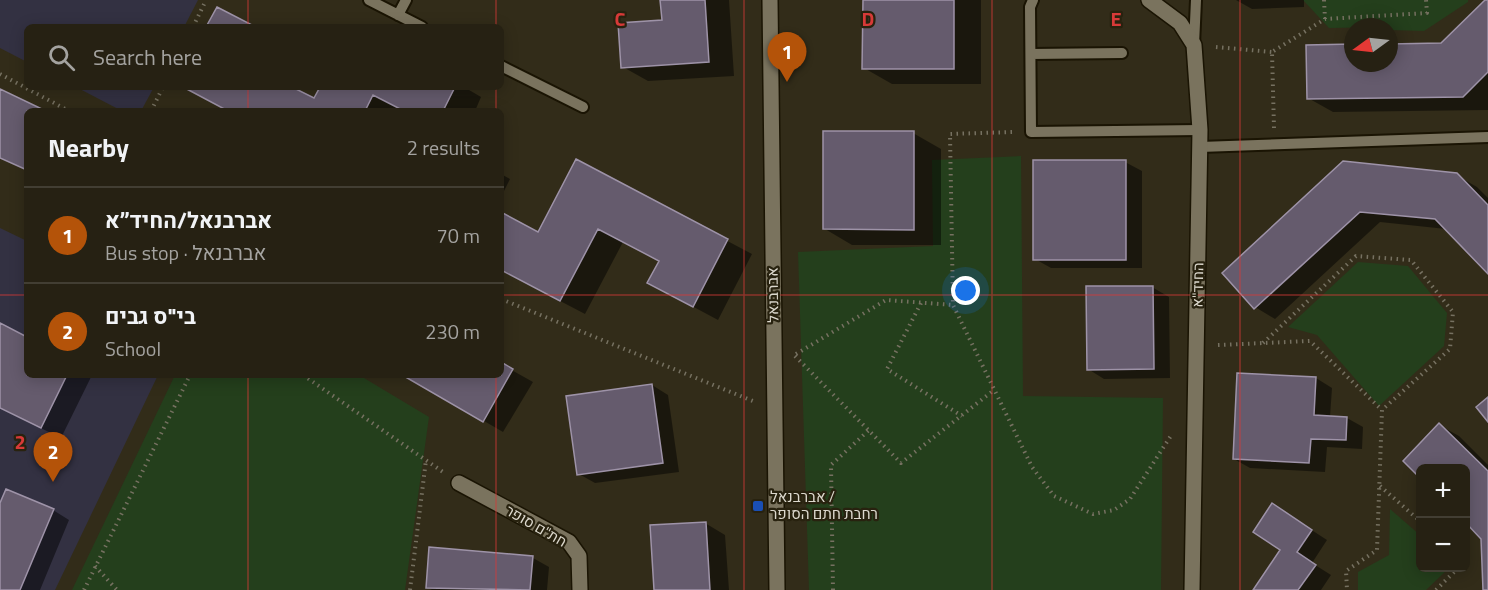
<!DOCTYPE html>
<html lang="en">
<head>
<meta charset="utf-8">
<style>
  :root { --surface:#262113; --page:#2e291c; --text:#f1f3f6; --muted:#a4a3a0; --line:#423e33; --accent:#b45309 }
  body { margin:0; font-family:"Titillium Web",Heebo,sans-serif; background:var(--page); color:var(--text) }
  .controls { position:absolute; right:18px; bottom:18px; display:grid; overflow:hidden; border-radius:9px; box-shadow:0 3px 15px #0003 }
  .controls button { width:54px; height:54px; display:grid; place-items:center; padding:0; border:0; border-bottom:2px solid var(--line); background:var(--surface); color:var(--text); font:30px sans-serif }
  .compass { position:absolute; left:1344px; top:18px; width:54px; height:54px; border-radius:50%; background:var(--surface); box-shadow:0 3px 15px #0003; rotate:255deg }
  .you { position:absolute; left:966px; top:291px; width:21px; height:21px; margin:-15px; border:4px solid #fff; border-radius:50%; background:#1a73e8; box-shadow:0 0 0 9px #1a73e833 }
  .badge { display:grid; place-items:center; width:39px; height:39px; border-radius:50%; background:var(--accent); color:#fff; font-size:20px; font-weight:700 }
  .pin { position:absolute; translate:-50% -50px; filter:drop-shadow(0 2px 3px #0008) }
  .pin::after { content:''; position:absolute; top:32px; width:21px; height:18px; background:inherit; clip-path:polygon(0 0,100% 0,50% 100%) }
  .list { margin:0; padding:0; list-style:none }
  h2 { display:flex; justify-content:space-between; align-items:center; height:78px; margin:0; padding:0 24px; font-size:26px }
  h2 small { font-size:20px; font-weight:400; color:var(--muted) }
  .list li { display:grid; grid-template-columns:39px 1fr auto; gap:18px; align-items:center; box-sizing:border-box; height:96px; padding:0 24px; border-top:2px solid var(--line) }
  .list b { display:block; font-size:22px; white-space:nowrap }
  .list p { margin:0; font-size:20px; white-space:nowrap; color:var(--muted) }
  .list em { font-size:20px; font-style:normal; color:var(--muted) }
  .icon { flex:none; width:33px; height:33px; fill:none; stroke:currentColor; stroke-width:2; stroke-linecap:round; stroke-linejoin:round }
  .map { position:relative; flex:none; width:1488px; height:590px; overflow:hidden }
  .search { position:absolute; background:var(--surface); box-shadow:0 3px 15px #0003; left:24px; top:24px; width:480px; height:66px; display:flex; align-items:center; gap:15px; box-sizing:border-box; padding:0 21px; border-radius:9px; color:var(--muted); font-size:22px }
  .panel { position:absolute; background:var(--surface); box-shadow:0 3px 15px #0003; left:24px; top:108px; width:480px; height:270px; border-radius:9px }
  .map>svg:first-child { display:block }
</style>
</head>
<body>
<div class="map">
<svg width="1488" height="590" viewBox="0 0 1488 590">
  <rect width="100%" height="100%" fill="#322c19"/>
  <path fill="#333142" d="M0,0H198L184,27H27V62L0,48Z
    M76,87H154L141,111H122Z
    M0,228L27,241V375H158L55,590H0Z"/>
  <path fill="#243f1c" d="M1303,0H1468V2L1424,31L1389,30V27L1329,28Z
    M1021,156L1023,396L1163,398L1161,590H809L798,252L933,246L932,160Z
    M1358,262L1408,266L1447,313L1444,346L1379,406L1317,335L1288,327Z
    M175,375H359L429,417L405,590H72Z
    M1390,509L1420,535V568H1449L1426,590H1358V572L1389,555Z"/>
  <path fill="#0007" d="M662,0H729L734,76L648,81L623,67L663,22Z
    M864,0H981V84H892L864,68Z
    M1236,0H1304V7L1252,9Z
    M1488,0V110L1333,112L1308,98L1353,46V63H1389V46L1441,45Z
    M185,87H289L315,100L322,87H464L481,97L475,111H405L398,108L397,111H229Z
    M913,133L941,149V245H852L825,229Z
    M576,161L752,254L718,320L649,283L660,261L623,242L585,314L501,270V214L539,234Z
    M1125,162L1142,171V268H1051L1035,259Z
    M1343,163L1456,175L1477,187L1488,198V272L1446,229L1380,222L1275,319L1255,307Z
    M501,174L510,179L501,197Z
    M1152,287L1169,297L1170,378L1104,379L1088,369Z
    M0,325L27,338V375H92L61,438L0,408Z
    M501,364L533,382L503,432L405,375H501Z
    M1316,378L1332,388L1330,417L1347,418L1363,427L1362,449L1327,447L1325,472L1250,468L1234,459Z
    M652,385L668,395L679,472L595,483L579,474Z
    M1439,425L1459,436L1488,465V590H1485L1483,538L1466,521V468H1420V476L1405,461Z
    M1273,505L1327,540L1312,563L1331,575L1321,590H1255L1282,550Z
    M0,507L53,510L69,520L40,590H0Z
    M705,523L725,535L729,590H656Z
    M533,558L549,567L547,590H432L427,588Z"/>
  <path fill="#655b6d" stroke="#9e93a8" stroke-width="1.5" d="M660,0H705L709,62L621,68L618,23L662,20Z
    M863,0H954V69H862Z
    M1485,0H1488V72L1463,97L1307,99L1306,45L1353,44V63H1389V44L1441,43Z
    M217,7L256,27H206Z
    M183,87H292L314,98L320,87H455L443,111H404L373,95L365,111H228Z
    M0,89L46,111H27V170L0,158Z
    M823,131H914V230L823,229Z
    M576,159L728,239L693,307L647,283L659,261L598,229L560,301L501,270V212L538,232Z
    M1033,160H1126V260H1033Z
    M1343,161L1457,173L1488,205V274L1435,219L1360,212L1254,309L1222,273Z
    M1086,286H1153L1154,369L1087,370Z
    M0,323L27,337V375H67L41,428L0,408Z
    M501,362L513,369L483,422L402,375H501Z
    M1237,373L1316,377L1314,415L1347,417L1346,440L1311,439L1309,463L1233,459Z
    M652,384L663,463L577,475L566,396Z
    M1488,397V422L1476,407Z
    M1439,423L1488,471V590H1483L1481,539L1466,523V468H1420V478L1403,461Z
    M6,489L54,509L20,590H0V503Z
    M1272,503L1312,530L1297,552L1316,565L1298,590H1253L1280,550L1253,532Z
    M706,522L710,590H654L650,525Z
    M429,547L533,556L530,590L426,588Z"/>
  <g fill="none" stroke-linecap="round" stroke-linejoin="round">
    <defs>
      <path id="lane" d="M369,0L422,27
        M1033,0L1030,7L1031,132L1200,130
        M398,15L406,0
        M1194,45L1196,0
        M1031,54L1122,53
        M501,66L583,107
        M1200,147L1488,137"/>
      <path id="street" d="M1149,0L1180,23L1194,45L1200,130L1192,590
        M459,483L569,542L579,556L580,590"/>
      <path id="secondary" d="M770,0L777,590"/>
    </defs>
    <use href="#lane" stroke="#1a1403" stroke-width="14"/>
    <use href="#street" stroke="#1a1403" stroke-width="18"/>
    <use href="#secondary" stroke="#1a1403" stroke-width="18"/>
    <path stroke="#767161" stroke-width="4" stroke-dasharray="1.5 4.5" stroke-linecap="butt" d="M1324,0L1325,19
      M193,27L206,0
      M1216,47L1272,52
      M0,74L69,111
      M151,111L163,87
      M1274,128L1272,52L1325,19L1427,13L1426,0
      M1012,132L950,134L953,305L1032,467L1054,496L1093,514L1114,510L1130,499L1172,434
      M501,299L753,401
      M921,303L887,369L962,416
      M1263,343L1356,256L1411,260L1453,312L1450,349L1382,410
      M1218,345L1310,341L1382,410L1377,550L1346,571L1347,590
      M796,354L886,300L953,305
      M795,356L901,463L994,390
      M303,375L443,472
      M1380,486L1420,521
      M95,566L117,590
      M84,590L190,375
      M410,590L426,460
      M833,590L831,465L869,430
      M1436,590L1458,568"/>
    <use href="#lane" stroke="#7a735e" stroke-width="10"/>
    <use href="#street" stroke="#7a735e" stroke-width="15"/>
    <use href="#secondary" stroke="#7a735e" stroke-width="15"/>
  </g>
  <path fill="none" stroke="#d73a38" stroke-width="1.5" stroke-opacity="0.55" d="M248,0V27M496,0V27M744,0V590M992,0V590M1240,0V590M248,87V111M496,87V111M0,295H27M501,295H1488M248,375V590M496,375V590"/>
  <rect fill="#1a4fb4" stroke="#28220f" stroke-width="2" x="752" y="500" width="12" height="12" rx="3"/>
  <g text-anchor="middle" stroke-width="4.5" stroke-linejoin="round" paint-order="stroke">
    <g font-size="15" fill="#dcd8cd" stroke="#28220f">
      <text transform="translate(1198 285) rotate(-89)" y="5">החיד"א</text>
      <text transform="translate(773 295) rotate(-91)" y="5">אברבנאל</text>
      <text transform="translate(536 526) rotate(30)" y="5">חת"ם סופר</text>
    </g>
    <g font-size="15" fill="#dcd8cd" stroke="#28220f" text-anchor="start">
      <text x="770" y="502">אברבנאל /<tspan x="770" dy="17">רחבת חתם הסופר</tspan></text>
    </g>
  </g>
  <g font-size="20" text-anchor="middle" font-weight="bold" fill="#d73a38" stroke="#28220f" stroke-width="4.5" stroke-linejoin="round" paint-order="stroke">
    <text x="620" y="26">C</text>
    <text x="868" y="26">D</text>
    <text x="1116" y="26">E</text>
    <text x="20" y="449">2</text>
  </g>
</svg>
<div class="controls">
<button>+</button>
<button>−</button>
</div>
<svg class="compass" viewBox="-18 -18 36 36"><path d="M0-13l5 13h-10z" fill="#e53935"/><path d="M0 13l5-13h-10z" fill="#a4a3a0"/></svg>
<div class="you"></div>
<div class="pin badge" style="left:787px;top:82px">1</div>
<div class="pin badge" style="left:53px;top:482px">2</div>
<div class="search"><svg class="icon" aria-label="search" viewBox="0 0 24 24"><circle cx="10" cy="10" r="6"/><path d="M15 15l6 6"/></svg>Search here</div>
<section class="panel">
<h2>Nearby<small>2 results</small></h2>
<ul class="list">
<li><span class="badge">1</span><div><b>אברבנאל/החיד״א</b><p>Bus stop · אברבנאל</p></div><em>70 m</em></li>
<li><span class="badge">2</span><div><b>בי&quot;ס גבים</b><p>School</p></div><em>230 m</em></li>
</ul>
</section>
</div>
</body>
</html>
